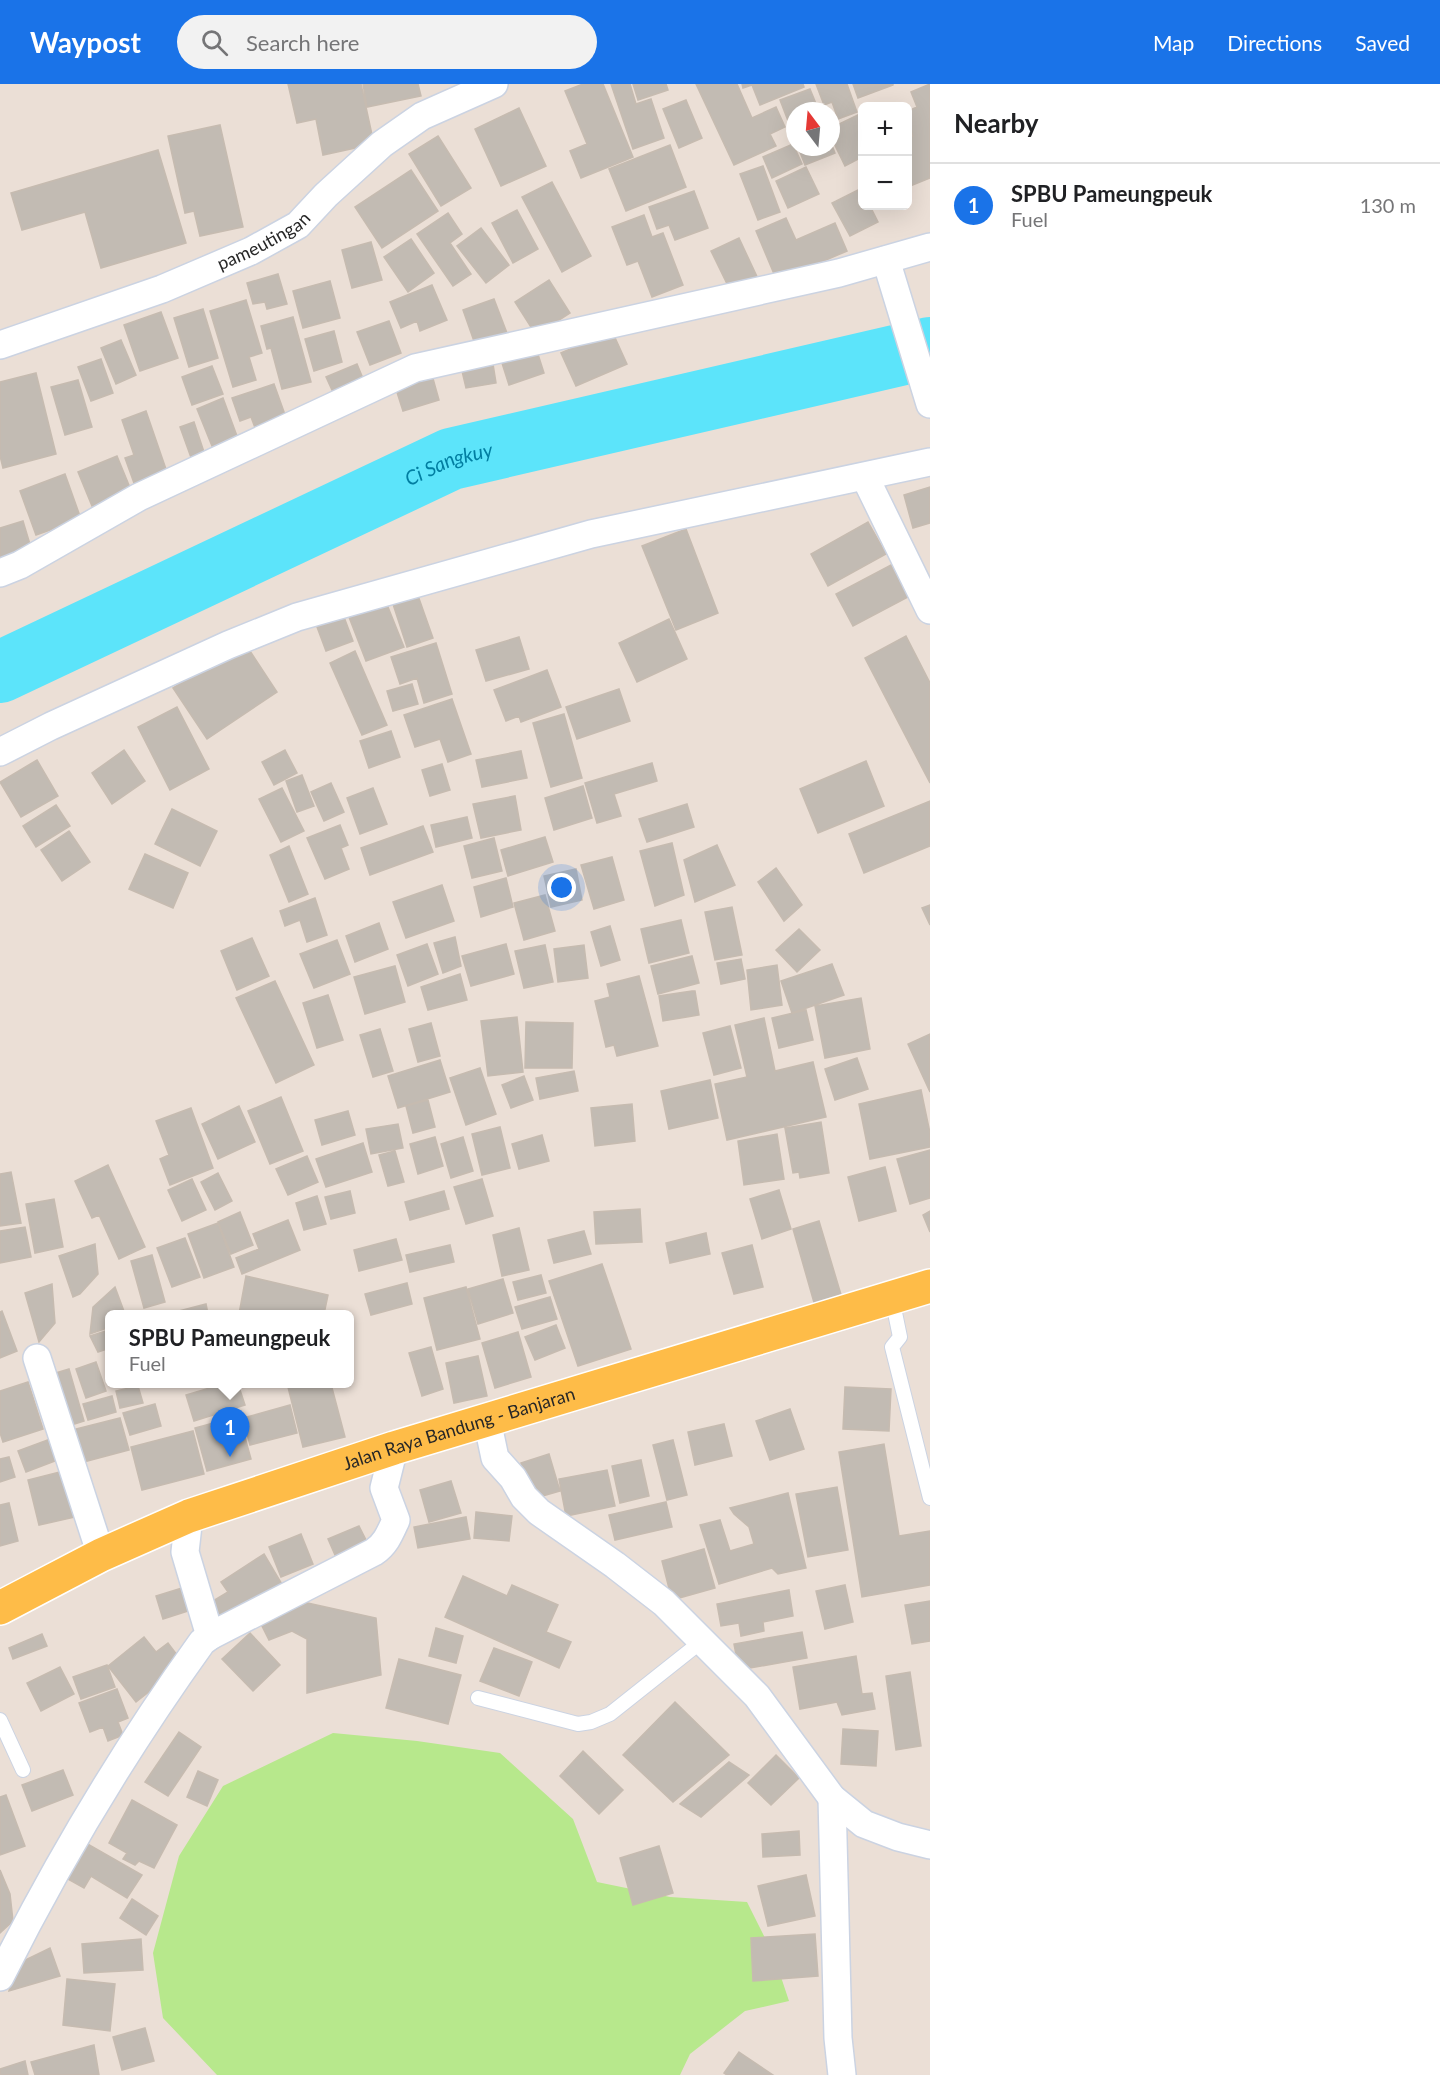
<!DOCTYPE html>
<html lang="en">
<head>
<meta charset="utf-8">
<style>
  :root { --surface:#fff; --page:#f2f2f2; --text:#202124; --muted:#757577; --line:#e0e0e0; --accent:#1a73e8 }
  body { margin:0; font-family:Lato,sans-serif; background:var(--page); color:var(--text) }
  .controls { position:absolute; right:18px; top:18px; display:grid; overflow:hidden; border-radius:9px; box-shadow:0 6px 24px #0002 }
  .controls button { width:54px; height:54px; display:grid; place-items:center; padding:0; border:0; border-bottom:2px solid var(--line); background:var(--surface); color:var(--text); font:30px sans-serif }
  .compass { position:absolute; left:786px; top:18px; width:54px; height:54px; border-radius:50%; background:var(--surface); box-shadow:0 6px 24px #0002; rotate:344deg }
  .you { position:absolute; left:562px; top:804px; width:21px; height:21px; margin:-15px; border:4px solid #fff; border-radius:50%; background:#1a73e8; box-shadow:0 0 0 9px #1a73e833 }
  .badge { display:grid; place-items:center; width:39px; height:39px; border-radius:50%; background:var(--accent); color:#fff; font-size:20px; font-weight:700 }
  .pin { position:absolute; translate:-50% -50px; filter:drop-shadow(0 2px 3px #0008) }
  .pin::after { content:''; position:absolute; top:32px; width:21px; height:18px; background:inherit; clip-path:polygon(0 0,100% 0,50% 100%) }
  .popup { position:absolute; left:105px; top:1226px; width:249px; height:78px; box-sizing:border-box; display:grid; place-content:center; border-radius:9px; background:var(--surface); filter:drop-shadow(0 2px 4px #0005); font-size:20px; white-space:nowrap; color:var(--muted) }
  .popup b { font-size:22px; color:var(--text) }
  .popup::after { content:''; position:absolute; left:50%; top:100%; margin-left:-12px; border:12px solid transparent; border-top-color:var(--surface) }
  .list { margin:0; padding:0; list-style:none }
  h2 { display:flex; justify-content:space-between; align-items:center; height:78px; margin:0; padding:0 24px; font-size:26px }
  h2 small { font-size:20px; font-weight:400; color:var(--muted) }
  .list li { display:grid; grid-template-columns:39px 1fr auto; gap:18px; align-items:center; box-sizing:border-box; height:84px; padding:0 24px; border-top:2px solid var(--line) }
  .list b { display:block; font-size:22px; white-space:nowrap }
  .list p { margin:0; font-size:20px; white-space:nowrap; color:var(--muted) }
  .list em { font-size:20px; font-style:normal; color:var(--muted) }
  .icon { flex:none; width:33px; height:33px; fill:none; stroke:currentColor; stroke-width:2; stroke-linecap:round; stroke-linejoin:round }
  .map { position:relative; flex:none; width:930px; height:1991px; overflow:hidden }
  header { display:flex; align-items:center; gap:36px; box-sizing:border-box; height:84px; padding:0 30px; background:var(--accent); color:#fff }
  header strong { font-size:28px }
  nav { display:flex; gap:33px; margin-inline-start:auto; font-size:21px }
  .search { width:420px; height:54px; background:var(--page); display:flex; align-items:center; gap:15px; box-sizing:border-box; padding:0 21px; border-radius:33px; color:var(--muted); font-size:22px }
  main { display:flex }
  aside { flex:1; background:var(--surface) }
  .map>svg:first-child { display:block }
</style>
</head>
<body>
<header>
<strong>Waypost</strong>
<div class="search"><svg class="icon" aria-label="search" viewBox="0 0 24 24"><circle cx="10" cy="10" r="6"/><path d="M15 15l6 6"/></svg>Search here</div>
<nav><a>Map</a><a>Directions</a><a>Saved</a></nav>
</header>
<main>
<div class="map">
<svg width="930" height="1991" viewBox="0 0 930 1991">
  <rect width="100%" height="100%" fill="#ebdfd6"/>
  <path fill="#b7e88c" d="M333,1649L417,1657L500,1669L573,1735L597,1798L670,1813L747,1818L774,1872L789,1917L745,1927L690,1970L680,1991H217L163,1934L153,1869L179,1772L223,1702Z"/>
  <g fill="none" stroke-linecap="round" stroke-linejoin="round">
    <path stroke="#5ce4fa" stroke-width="62" id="s1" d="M0,588L451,375L930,264"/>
  </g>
  <path fill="#c2bbb3" stroke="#c6bbb0" stroke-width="1.5" d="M288,0H361L374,60L323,71L316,35L297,39Z
    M363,0H418L421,12L367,23Z
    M583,0H603L633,73L581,94L570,67L587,60L565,7Z
    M611,0H630L636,20L651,15L664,54L633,65Z
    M633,0H666L668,6L638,16Z
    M696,0H737L752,34L776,23L785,43L770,50L776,62L734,81Z
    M742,0H803L804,3L760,21L752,1L743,4Z
    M816,0H847L857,28L838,35L832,18L824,21Z
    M853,0H893V1L858,14Z
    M930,0V94L908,103V54L913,52L908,37V27L917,23L911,8Z
    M810,5L819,27H795V55L780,16Z
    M686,16L702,54L679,64L663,25Z
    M519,24L546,82L501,102L475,45Z
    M862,29V73L845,82L831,53V44Z
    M220,41L243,143L200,152L194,127L185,129L168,52Z
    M438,52L471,104L441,122L409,70Z
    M831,59L835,69L805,81L798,63H831Z
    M793,60L802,80L772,94L763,73Z
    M670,61L686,103L626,127L609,85Z
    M158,66L186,159L101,184L85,128L22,146L11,109Z
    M763,82L780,128L758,136L740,90Z
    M806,83L819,110L788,124L776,97Z
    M411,86L438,127L382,164L355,123Z
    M552,98L591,172L562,188L522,113Z
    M862,104V122H870L878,138L850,152L832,119Z
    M694,107L708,144L675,156L669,141L657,145L649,123Z
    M517,126L538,165L513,179L492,139Z
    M448,129L462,150L450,159L471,190L453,202L417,150Z
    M644,131L652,153L663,149L683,201L652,213L638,177L627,181L612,143Z
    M786,134L796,156L835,139L847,167L777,197L756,147Z
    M481,144L509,181L486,199L457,162Z
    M739,154L759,197L732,210L711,167Z
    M411,155L434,189L408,208L384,173Z
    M371,158L382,196L352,204L342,166Z
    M278,190L287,220L267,225L265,218L253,220L247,199Z
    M549,196L570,229L536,251L515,218Z
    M330,197L340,234L303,244L293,207Z
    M432,201L447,236L420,247L417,237L401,244L390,218Z
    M494,215L507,249L475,260L463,226Z
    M246,216L262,269L249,273L256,296L233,303L210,227Z
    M203,225L218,274L189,283L174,234Z
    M161,228L178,274L140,287L124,241Z
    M293,233L311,298L282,305L271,264L267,265L261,242Z
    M389,237L401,269L370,281L357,248Z
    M334,247L342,278L314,287L305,255Z
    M612,247L627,280L576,302L561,269Z
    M121,256L136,291L116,300L101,264Z
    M536,264L544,289L509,301L501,276Z
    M101,275L113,309L91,317L78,283Z
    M357,280L367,304L337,317L326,293Z
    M493,280L496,299L466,304L462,287Z
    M212,282L223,310L192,321L182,293Z
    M36,289L56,370L3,384L0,372V298Z
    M432,291L439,316L403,327L395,302Z
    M78,296L92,343L65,351L51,303Z
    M274,300L288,339L257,349L251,333L240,337L232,314Z
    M223,314L237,352L212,362L197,325Z
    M146,327L167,388L134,399L125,374L134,371L122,336Z
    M194,338L206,374L193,379L180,343Z
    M117,372L131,406L92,422L78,388Z
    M65,390L81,435L36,451L20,407Z
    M930,403V439L913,444L904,411Z
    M23,437L32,467L0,477V444Z
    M868,438L886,470L828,502L811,470Z
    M686,445L718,529L676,546L642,462Z
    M891,481L908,513L853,542L836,510Z
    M416,506L433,554L407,563L391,514Z
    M384,513L404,563L366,577L347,528Z
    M344,533L353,557L326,567L317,543Z
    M669,535L687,575L637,598L619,559Z
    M906,552L930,599V699L865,574Z
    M519,553L529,585L486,597L476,566Z
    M244,558L277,608L207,655L173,604Z
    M436,559L452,610L424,619L417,594L400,600L391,573Z
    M355,567L387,641L362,651L330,579Z
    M547,586L561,623L521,638L519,632L506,637L494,606Z
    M412,600L418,620L393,627L387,607Z
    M619,605L630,637L577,655L566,623Z
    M452,615L471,670L448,678L440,655L415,663L404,631Z
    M177,623L209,685L170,706L138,643Z
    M564,630L582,694L551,703L533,639Z
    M391,647L400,673L369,684L360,657Z
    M124,666L145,697L112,720L92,689Z
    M285,666L297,689L274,701L262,678Z
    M521,667L527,694L482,703L476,676Z
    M37,676L58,712L21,733L0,698Z
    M866,677L884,722L818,749L800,705Z
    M652,679L657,697L614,710L621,732L597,739L585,699Z
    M442,680L450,706L430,712L422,686Z
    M302,691L314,722L297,728L286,697Z
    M331,699L344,728L324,737L311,708Z
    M583,702L592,734L554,746L545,714Z
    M282,704L304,747L281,758L259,715Z
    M373,704L387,740L360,750L347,714Z
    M515,712L521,746L481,754L473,720Z
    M930,717V762L864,789L849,750Z
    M687,720L694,743L647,758L639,735Z
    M56,721L70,742L36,763L23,742Z
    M172,725L217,747L200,782L155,760Z
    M467,733L472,754L436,763L431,741Z
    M340,741L348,761L341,764L349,785L325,795L307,754Z
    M423,742L433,768L370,791L361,764Z
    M69,747L90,778L62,797L41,766Z
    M545,753L553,778L508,792L501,766Z
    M494,754L502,787L472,794L464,762Z
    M672,759L684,811L655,822L640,767Z
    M717,761L735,801L695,818L684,776Z
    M289,762L308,810L289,818L270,771Z
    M145,770L188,789L173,824L129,805Z
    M612,773L624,816L594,825L581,781Z
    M776,784L802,821L784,837L758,798Z
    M576,785L582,816L551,823L544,792Z
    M506,794L513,823L481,833L474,803Z
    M442,801L454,837L406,854L393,818Z
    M545,811L555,847L524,856L514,819Z
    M315,814L327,851L307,858L300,836L285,842L280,827Z
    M930,821V841L922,824Z
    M732,823L742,871L715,876L705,828Z
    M681,836L689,869L649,879L641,845Z
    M379,839L388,865L355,878L346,852Z
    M610,842L620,876L601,882L591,848Z
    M799,845L820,866L797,888L776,866Z
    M455,853L461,882L443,889L434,859Z
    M252,854L269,892L237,906L221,867Z
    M337,856L350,890L314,904L300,870Z
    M427,860L438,890L408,902L397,871Z
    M506,860L514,890L471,902L462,872Z
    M545,861L553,898L524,904L515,867Z
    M584,861L588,894L558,898L554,865Z
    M692,872L699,899L658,910L651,882Z
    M741,875L745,895L721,900L717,879Z
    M832,880L844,911L792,929L781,897Z
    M777,881L782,921L751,926L747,886Z
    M395,882L405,918L365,930L354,893Z
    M460,890L467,916L428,926L421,903Z
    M639,892L658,962L617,972L614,961L606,963L595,917L610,913L607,900Z
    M275,897L314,981L276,999L236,914Z
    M692,907H695L699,931L663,937L659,912Z
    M328,911L343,956L317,964L303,919Z
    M861,914L870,965L825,974L815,922Z
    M806,926L813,956L779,964L772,934Z
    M517,933L523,988L488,992L481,937Z
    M764,934L775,987L813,978L826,1033L727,1056L715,1000L747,993L735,941Z
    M526,938L573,939L572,984H525Z
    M431,939L440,972L418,978L409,945Z
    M730,942L741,984L714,991L703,949Z
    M380,945L393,987L373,993L360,951Z
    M930,950V1008L908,960Z
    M857,974L868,1005L835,1016L825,985Z
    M440,976L450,1008L398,1024L388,992Z
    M480,984L496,1030L466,1041L450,994Z
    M574,987L578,1007L540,1015L536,994Z
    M524,992L533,1016L511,1024L502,1001Z
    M710,996L718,1034L669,1045L661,1007Z
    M921,1006L930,1049V1063L870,1075L859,1020Z
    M281,1013L303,1067L270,1080L248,1027Z
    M428,1016L435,1043L413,1049L406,1022Z
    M632,1020L635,1057L595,1062L591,1024Z
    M239,1022L255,1058L218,1075L202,1040Z
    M191,1024L213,1084L170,1101L160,1075L169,1071L156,1037Z
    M348,1027L355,1051L322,1061L315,1036Z
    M821,1038L829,1089L800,1094L799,1088L793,1089L785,1044Z
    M398,1040L403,1064L371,1070L366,1045Z
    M500,1043L510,1084L482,1091L472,1050Z
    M777,1050L784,1095L744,1101L738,1057Z
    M542,1051L549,1077L519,1085L512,1060Z
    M435,1053L443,1082L418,1090L410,1060Z
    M463,1053L473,1087L451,1094L441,1060Z
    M363,1059L372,1088L326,1103L316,1075Z
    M930,1066V1114L910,1120L897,1075Z
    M395,1067L404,1098L388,1102L379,1071Z
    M307,1072L318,1098L288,1111L276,1085Z
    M108,1081L145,1163L119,1175L99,1131L92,1134L75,1097Z
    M885,1083L896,1127L859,1137L848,1093Z
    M11,1088L21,1139L0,1142V1090Z
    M218,1089L232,1117L215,1126L201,1098Z
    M192,1095L206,1126L182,1137L168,1106Z
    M482,1095L493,1132L466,1140L454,1103Z
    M779,1106L791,1145L762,1155L750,1115Z
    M350,1107L355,1129L331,1135L325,1113Z
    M444,1107L449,1125L410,1136L405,1118Z
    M317,1112L326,1140L304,1146L296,1119Z
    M54,1115L63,1163L35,1169L26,1120Z
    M640,1125L642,1158L596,1160L594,1128Z
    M930,1127V1148L923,1131Z
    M240,1128L253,1161L231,1170L218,1138Z
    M288,1136L300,1166L242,1190L236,1174L259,1165L253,1150Z
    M819,1137L842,1214L815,1222L793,1145Z
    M218,1139L234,1183L204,1194L188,1150Z
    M25,1143L31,1173L0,1179V1147Z
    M519,1144L529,1186L502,1192L493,1151Z
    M584,1147L591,1170L554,1179L548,1156Z
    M706,1149L710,1170L670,1179L666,1159Z
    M185,1154L200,1193L172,1203L157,1164Z
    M396,1155L402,1176L359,1187L354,1166Z
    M95,1160L98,1190L80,1210L73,1213L59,1172Z
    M450,1161L454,1178L410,1188L406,1171Z
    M752,1161L763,1203L734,1210L722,1169Z
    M152,1171L165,1218L144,1224L131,1177Z
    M602,1180L631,1265L578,1282L549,1197Z
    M541,1191L546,1209L518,1216L513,1198Z
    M246,1192L328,1211L324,1230H239Z
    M503,1195L513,1229L478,1240L468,1205Z
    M407,1199L412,1220L371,1231L365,1210Z
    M52,1200L55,1239L39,1258L25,1209Z
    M115,1203L125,1230H110V1243L90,1250L93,1223Z
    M466,1203L480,1255L437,1266L424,1214Z
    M550,1213L557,1235L522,1245L515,1223Z
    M206,1220L208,1230H176L175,1228Z
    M2,1227L17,1267L0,1274V1228Z
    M556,1241L565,1264L535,1276L525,1253Z
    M109,1246L110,1264L98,1268L90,1252Z
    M518,1248L531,1293L495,1304L482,1259Z
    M431,1263L443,1305L422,1312L409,1269Z
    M478,1272L487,1312L454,1319L446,1279Z
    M96,1278L106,1307L86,1314L76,1285Z
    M69,1285L84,1337L65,1343L49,1291Z
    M28,1298L43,1345L3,1358L0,1349V1307Z
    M223,1300H238L245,1321L194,1337L186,1311Z
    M303,1300H331L345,1353L303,1363L288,1303Z
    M138,1302L143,1319L120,1324L116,1307Z
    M845,1303L891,1305L889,1347L843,1345Z
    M112,1312L116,1328L88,1336L83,1320Z
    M155,1320L161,1342L130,1351L123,1329Z
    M290,1321L297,1349L250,1361L243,1334Z
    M790,1325L804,1365L770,1376L756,1337Z
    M239,1332L251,1375L207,1387L195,1344Z
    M120,1334L129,1366L76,1380L68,1347Z
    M724,1340L732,1372L695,1381L688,1348Z
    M193,1347L204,1390L142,1406L131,1363Z
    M53,1354L60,1375L26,1388L18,1367Z
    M673,1356L687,1411L667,1416L653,1361Z
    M884,1360L899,1452L930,1447V1501L862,1513L839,1368Z
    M549,1370L560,1407L532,1415L521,1379Z
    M9,1373L15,1393L0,1398V1375Z
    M641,1376L649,1412L620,1419L612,1382Z
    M607,1386L615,1422L566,1432L559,1395Z
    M64,1387L75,1433L39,1441L28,1396Z
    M451,1397L461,1429L429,1438L420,1406Z
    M837,1403L848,1466L808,1473L796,1410Z
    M788,1409L806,1484L778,1490L772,1484L719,1500L700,1441L720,1436L730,1467L754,1460L749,1443L734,1430L730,1424Z
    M666,1418L672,1443L615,1456L609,1431Z
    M9,1419L18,1457L0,1462V1421Z
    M476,1428L512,1432L509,1457L474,1454Z
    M466,1433L470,1455L418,1464L414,1443Z
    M359,1442L366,1456L335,1471L328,1455Z
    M301,1450L313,1480L281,1493L269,1463Z
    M704,1465L715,1504L672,1516L662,1477Z
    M264,1470L283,1502L221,1540L208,1520L228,1508L221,1498Z
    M463,1492L507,1512L512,1501L558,1521L546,1548L571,1558L559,1584L445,1533Z
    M845,1501L853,1538L825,1545L816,1507Z
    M182,1504L188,1527L163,1535L156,1512Z
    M789,1506L793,1532L763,1538L764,1547L741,1552L739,1539L721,1542L717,1520Z
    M294,1516L376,1534L381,1591L307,1609V1555L292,1547L269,1556L257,1532Z
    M930,1517V1557L912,1560L905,1521Z
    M436,1544L463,1552L456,1579L429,1572Z
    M802,1548L807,1574L739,1586L734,1560Z
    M250,1549L280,1581L253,1607L222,1575Z
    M42,1550L47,1562L13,1575L9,1564Z
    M144,1553L156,1568L168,1559L184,1580L136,1618L108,1582Z
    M494,1564L532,1578L519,1612L480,1597Z
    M856,1572L862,1610L872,1609L875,1625L842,1631L837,1618L800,1625L793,1583Z
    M399,1575L461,1591L448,1640L386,1624Z
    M107,1581L115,1603L81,1615L73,1593Z
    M60,1583L74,1610L41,1627L27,1599Z
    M910,1588L921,1662L896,1666L886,1592Z
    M117,1605L128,1634L118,1638L123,1651L108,1657L103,1643L90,1648L79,1619Z
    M675,1618L729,1671L673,1718L623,1671Z
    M843,1645L878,1647L876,1682L841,1680Z
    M179,1648L201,1663L168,1712L145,1698Z
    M583,1667L623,1706L599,1730L560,1692Z
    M776,1671L799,1694L771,1721L748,1699Z
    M729,1678L749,1691L701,1733L680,1720Z
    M63,1686L73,1711L32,1727L22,1701Z
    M198,1687L218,1696L207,1722L187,1713Z
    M6,1711L25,1762L0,1771V1713Z
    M132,1716L177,1741L154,1784L139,1777L135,1781L123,1775L127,1769L109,1759Z
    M799,1747L800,1771L763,1773L762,1750Z
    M84,1758L142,1791L127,1814L91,1792L84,1804L66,1794Z
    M659,1762L673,1809L633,1821L620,1774Z
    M0,1786L10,1810L13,1837L0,1849Z
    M806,1791L815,1832L768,1842L758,1802Z
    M132,1815L158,1832L146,1851L120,1834Z
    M815,1850L818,1892L753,1897L751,1854Z
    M141,1855L143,1886L84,1889L82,1860Z
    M50,1864L60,1892L9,1907L15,1881Z
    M67,1895L115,1900L110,1947L63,1941Z
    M145,1944L154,1977L122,1986L113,1953Z
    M94,1961L99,1991H35L31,1978Z
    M739,1968L773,1991H727L724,1989Z
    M25,1977L28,1991H0V1985Z"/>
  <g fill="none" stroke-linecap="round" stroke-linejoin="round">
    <defs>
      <path id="lane" d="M892,1214L900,1253L892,1263L930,1414
        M478,1614L578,1640L591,1638L610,1630L702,1557
        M0,1636L23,1686"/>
      <g id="street">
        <path d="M886,176L930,320"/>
        <path id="s2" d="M0,261L162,205L251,167L298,141L326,111L382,60L422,32L494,0"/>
        <path d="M865,393L930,526"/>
        <path d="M0,489L20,481L139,413L415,284L839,189L930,163"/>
        <path d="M0,668L51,642L228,561L297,533L591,450L930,378"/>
        <path d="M37,1274L101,1471"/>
        <path d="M487,1336L495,1374L513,1394L524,1413L539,1428L615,1481L664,1519L757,1612L832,1714L864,1740L898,1753L930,1761"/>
        <path d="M189,1432L185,1468L210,1552"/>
        <path d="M832,1714L838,1954L842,1991"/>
        <path d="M0,1893C59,1775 125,1665 202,1558L210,1552L374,1468C386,1460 390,1449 396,1436L384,1404L394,1364"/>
      </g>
      <g id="primary">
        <path id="s3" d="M0,1524L101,1471L189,1432L394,1364L930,1202"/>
      </g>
    </defs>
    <use href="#lane" stroke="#cbd3e2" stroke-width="16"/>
    <use href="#street" stroke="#cbd3e2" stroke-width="30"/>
    <use href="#primary" stroke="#fff" stroke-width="36"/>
    <use href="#lane" stroke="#fff" stroke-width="14"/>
    <use href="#street" stroke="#fff" stroke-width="27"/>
    <use href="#primary" stroke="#febc48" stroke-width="33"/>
  </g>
  <g text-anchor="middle" stroke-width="5" stroke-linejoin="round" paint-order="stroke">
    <g font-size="18" fill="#272727" stroke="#fff">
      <text dy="6" stroke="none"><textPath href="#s2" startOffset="284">pameutingan</textPath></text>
      <text dy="6" stroke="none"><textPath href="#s3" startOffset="494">Jalan Raya Bandung - Banjaran</textPath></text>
    </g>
    <g font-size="20" font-style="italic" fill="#017ea1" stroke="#fff">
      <text dy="7" stroke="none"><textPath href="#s1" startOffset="495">Ci Sangkuy</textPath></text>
    </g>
  </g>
</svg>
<div class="controls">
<button>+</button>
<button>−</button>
</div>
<svg class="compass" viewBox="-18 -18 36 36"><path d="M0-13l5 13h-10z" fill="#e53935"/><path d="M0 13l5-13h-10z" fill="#757577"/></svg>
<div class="you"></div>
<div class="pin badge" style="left:230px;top:1373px">1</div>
<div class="popup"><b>SPBU Pameungpeuk</b>Fuel</div>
</div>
<aside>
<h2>Nearby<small></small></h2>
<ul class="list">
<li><span class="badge">1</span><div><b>SPBU Pameungpeuk</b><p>Fuel</p></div><em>130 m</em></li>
</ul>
</aside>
</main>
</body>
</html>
